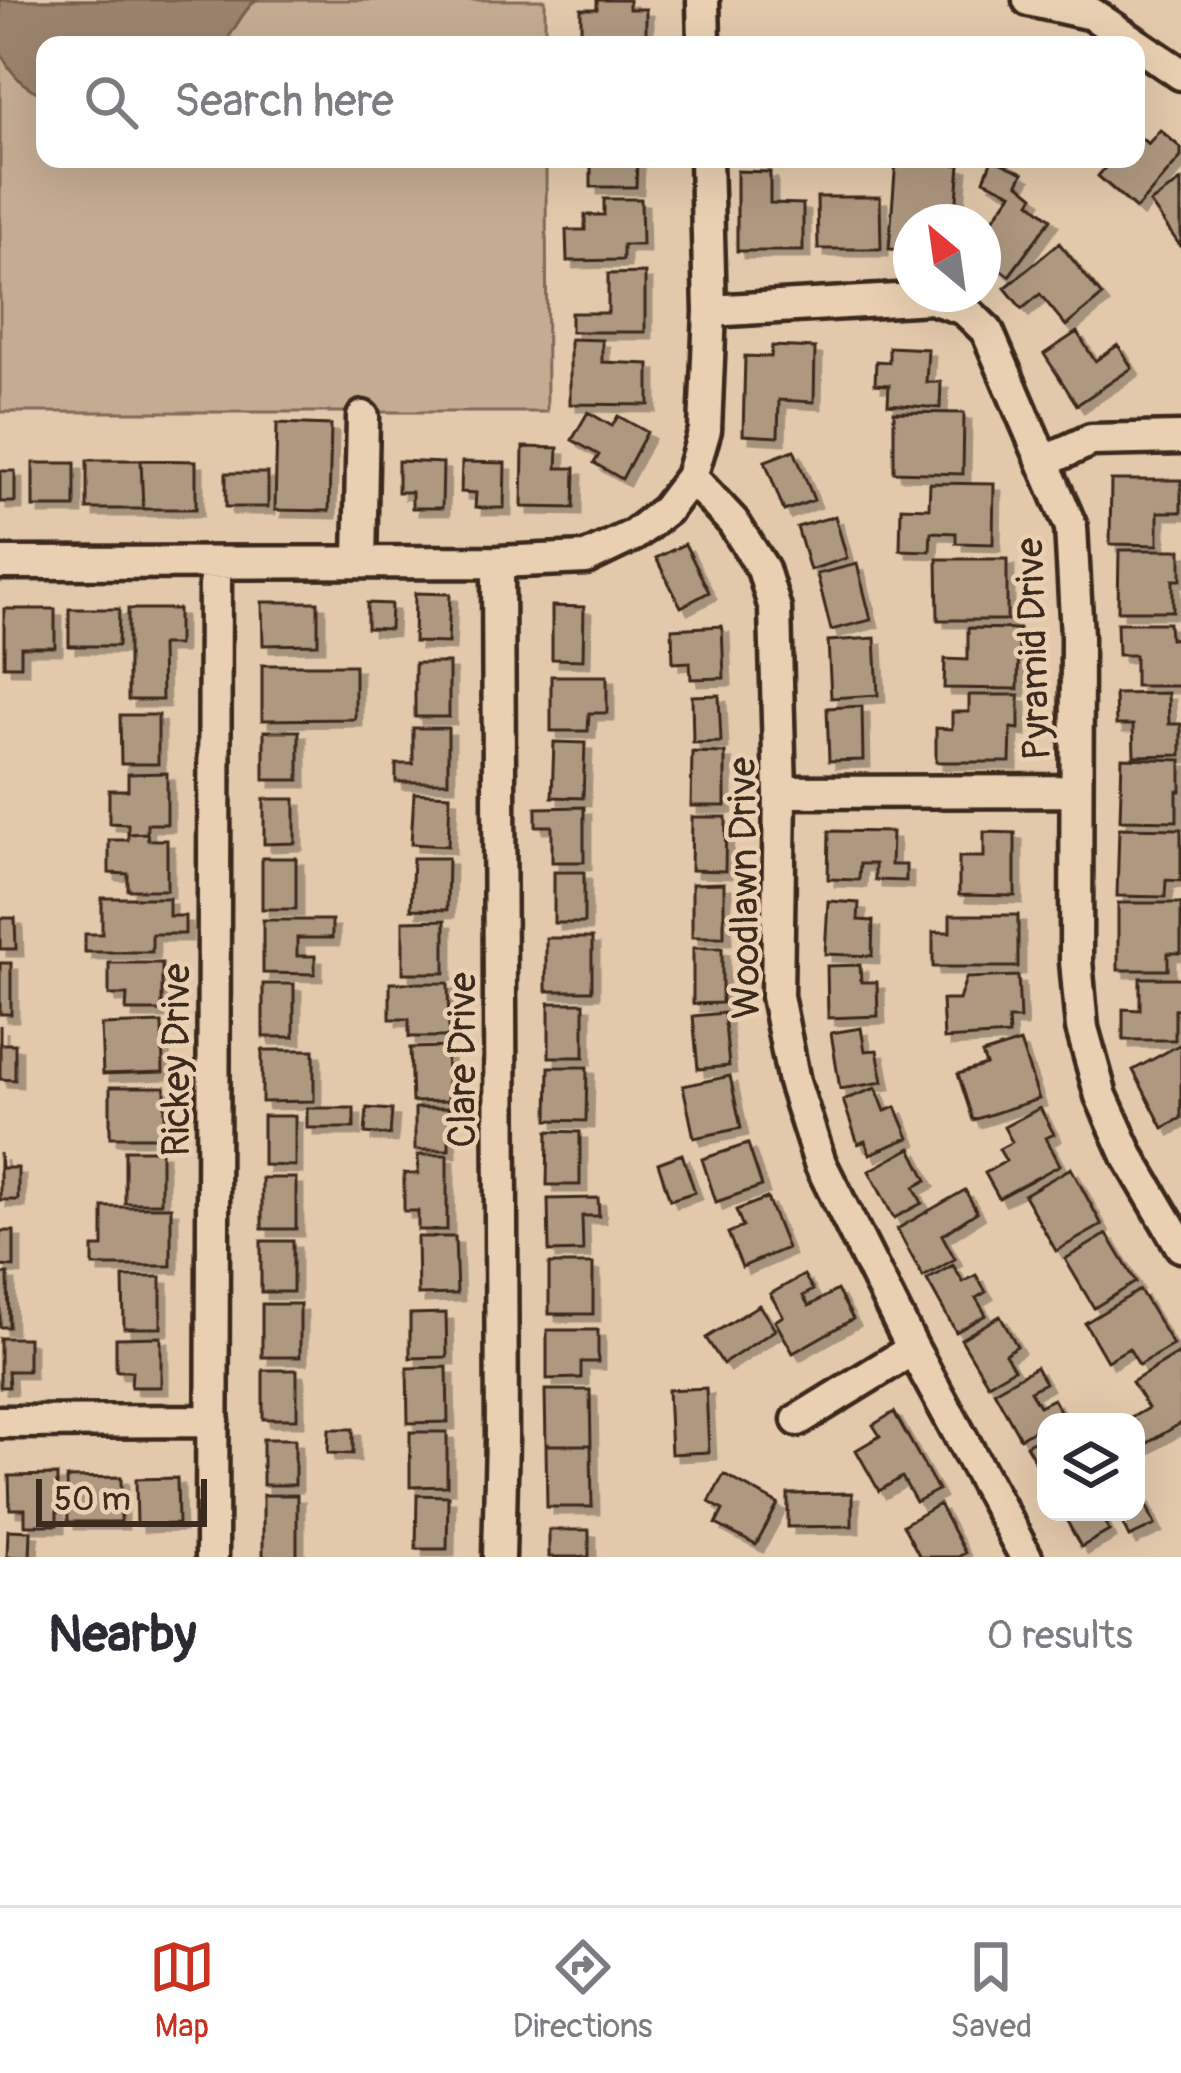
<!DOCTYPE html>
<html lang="en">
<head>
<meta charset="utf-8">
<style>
  :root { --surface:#fff; --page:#f2f2f3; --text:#2b2b33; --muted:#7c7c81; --line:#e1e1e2; --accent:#c8321e }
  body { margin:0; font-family:Pangolin,sans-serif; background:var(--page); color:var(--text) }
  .controls { position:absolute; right:36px; bottom:36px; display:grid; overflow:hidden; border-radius:24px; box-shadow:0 12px 48px #0002 }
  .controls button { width:108px; height:108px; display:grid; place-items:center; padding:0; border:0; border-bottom:3px solid var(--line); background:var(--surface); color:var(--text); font:60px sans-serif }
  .compass { position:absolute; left:893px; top:204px; width:108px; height:108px; border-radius:50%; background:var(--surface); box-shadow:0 12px 48px #0002; rotate:331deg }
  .scale { position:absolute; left:36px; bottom:30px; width:171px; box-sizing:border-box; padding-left:12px; border:6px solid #3b2a1e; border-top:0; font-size:33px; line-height:42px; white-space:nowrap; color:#3b2a1e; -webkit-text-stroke:9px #ead0b2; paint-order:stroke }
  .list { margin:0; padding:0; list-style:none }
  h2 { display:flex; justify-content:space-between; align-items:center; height:156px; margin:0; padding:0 48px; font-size:51px }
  h2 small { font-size:39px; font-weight:400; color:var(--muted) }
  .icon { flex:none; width:66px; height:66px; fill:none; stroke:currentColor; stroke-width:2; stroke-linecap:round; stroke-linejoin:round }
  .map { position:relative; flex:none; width:1181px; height:1557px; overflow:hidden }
  .search { position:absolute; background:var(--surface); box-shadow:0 12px 48px #0002; left:36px; right:36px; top:36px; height:132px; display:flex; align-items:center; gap:30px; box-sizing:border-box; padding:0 42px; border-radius:24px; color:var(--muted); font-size:45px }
  .sheet { height:348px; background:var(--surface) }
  nav { display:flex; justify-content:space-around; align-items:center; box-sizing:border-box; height:168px; border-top:3px solid var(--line); background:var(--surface); font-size:33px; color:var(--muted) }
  nav a { display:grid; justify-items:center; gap:6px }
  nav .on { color:var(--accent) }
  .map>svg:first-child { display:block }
</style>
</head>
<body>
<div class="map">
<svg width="1181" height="1557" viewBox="0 0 1181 1557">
  <defs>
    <filter id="shadow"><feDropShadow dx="7" dy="7" stdDeviation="0" flood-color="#0004"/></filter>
  </defs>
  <rect width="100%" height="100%" fill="#e3c9ac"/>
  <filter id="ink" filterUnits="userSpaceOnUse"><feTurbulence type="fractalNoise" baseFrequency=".00833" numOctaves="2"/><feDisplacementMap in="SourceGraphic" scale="24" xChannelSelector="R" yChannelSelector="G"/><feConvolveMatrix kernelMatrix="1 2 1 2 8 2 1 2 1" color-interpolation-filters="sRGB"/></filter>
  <g filter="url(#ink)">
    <path fill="#c4ac92" stroke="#806b58" stroke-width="3" d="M0,0H545V45H45V159H546L547,412H0Z"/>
    <path fill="#9a846e" stroke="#74604e" stroke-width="3" d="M0,0H256C241,12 235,31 223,45H45V95C26,90 8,71 1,52C0,38 0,15 0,0Z"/>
    <path fill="#af9880" stroke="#3b2a1e" stroke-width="3" filter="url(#shadow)" d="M597,0H629V9H646V40H581V9H597Z
      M1160,130L1181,148V157L1136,209L1098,176L1110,162L1107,159H1136V134L1148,144Z
      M591,159H637L636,187H591Z
      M992,159L1023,173L1018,183L1034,196L1030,202L1051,219L1009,276L991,262L987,267L983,264V233L1012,193L984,180Z
      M896,160L960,165L955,222H911V251L889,249Z
      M737,171L770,172V203L803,204V251H737Z
      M1181,181V247L1150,203Z
      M817,197H880L881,249H818Z
      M604,199H641L642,245H623V260L567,261L566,230H585V215H604Z
      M1059,243L1102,296L1066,326L1040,294L1022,309L1005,288Z
      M645,273V332H571V313H608V274Z
      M1077,332L1095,361L1118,345L1132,368L1077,405L1044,354Z
      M570,339L602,340V362L649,364V405L570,404Z
      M772,346L815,348L814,402L779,400L778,437L743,435L745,356L771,357Z
      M889,347L928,349L926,382H941L940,408L888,404L889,385L875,384L876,361L889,362Z
      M588,412L612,426L618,416L647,432L622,479L594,463L599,455L572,440Z
      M894,412L964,413L963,474L894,472Z
      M277,423L331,425L329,511L275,510Z
      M523,447L558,448L557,468H575L574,508L522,507Z
      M794,450L814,500L784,511L765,461Z
      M87,460H141L143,509H87Z
      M141,460L196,461V509H143Z
      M398,461L443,463L442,508H412V492H398Z
      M462,462L505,463L504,508H475L476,493L461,492Z
      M33,463H75V507H33Z
      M0,471H15V502H0Z
      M226,473H268V507H226Z
      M1111,480H1181V512H1158V545L1110,544Z
      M930,483L994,484L993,544L956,543V533L931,532L930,551L900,550L901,507L929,508Z
      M835,516L847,558L810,570L797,527Z
      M685,544L709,592L681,607L656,558Z
      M1119,550H1181V580H1173V611H1118Z
      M937,559H1007V620H938Z
      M857,564L871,620L831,630L817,574Z
      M415,593L450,594L448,643L414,642Z
      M262,602H318V644L263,645Z
      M367,603L391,604L390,629L367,628Z
      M552,606L584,607L583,660L552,659Z
      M4,609H55V647H21V666H4Z
      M69,609H119L118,646H69Z
      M128,609H178V645H161L162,700H128Z
      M1117,623H1169L1170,639L1181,638V686H1135V655H1118Z
      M722,626L724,678L691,679L690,662L673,663L672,629Z
      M968,628L1019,629L1018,689L944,688L945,659L968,660Z
      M875,638L878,695L831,698L828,641Z
      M415,663H449V717H415Z
      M262,665H355V719L262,720Z
      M551,676H607V713H589L588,731H551Z
      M1168,693L1169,724H1181V755L1134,756L1133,725H1116L1115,694Z
      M719,695L721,742L693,743L692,696Z
      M969,695H1019V729L1011,728L1010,762H936V728L952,729V712H969Z
      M862,706L863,760L829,761L827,708Z
      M120,715H158V764H121Z
      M413,728H448V782H396V764H413Z
      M264,731H299V780H264Z
      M554,742L585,743L583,798L552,797Z
      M692,752L725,753V806H691Z
      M1122,758L1181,760V791H1177V821L1120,820Z
      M167,773V824H147V833L128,834V824L109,823V790H128V774Z
      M414,793L450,795L448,846L411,844Z
      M264,799H295V843L264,844Z
      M584,807V862H552V826H536V808Z
      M692,817H726L725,871L691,870Z
      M1119,828L1181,829V881L1166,880L1165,897L1117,896Z
      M829,831L892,832L891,865H906V881L875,880V864H860L859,880L828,879Z
      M984,832L1015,833V896L959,895V857H984Z
      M147,833L148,840H167V890H128V874L109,873V840H128V834Z
      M262,858H296V909H262Z
      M413,858H448L447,910L411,909Z
      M554,872H584V923H554Z
      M724,883V937H692V884Z
      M102,898H169V916H185V934H152V952H85V934H102Z
      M828,901L859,903L858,920L873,921L872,956L825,954Z
      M1118,903H1181V953H1168V970H1118Z
      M950,915H1018V967H933V932H950Z
      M0,918H15L16,949H0Z
      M263,920H332V938H297V956H315V974L263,973Z
      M445,920V973H403V921Z
      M546,938H592V991H546Z
      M693,948H722V1003L693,1004Z
      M0,963H11V1014H0Z
      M109,963H162V1011H126L127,995H109Z
      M860,965L861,982H877L878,1016L828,1018L827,966Z
      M1018,976L1020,1019H1008L1009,1035L944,1039L942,1000H959L966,978Z
      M1140,978H1181V1009H1175V1040H1123V1009L1140,1010Z
      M390,983H448L449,1037H409V1019H390Z
      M263,984H294V1037H263Z
      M549,1003H584V1057H549Z
      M724,1013L729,1066L698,1069L693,1016Z
      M162,1023L163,1072L103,1074L101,1025Z
      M0,1025V1044H15V1080L0,1079Z
      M861,1028L865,1051L877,1050L883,1082L840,1089L831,1033Z
      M1020,1042L1039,1099L973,1120L958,1074L986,1065L982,1054Z
      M1181,1044V1118L1163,1128L1133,1070Z
      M446,1047L448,1101L412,1102L410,1048Z
      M262,1050H314V1101L262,1102Z
      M549,1067H587L586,1121L548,1120Z
      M730,1076L741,1128L694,1138L683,1086Z
      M110,1087H165V1137H110Z
      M876,1088L885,1111L896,1107L909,1138L870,1154L865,1141L858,1144L843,1100Z
      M307,1108H354V1128H307Z
      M367,1108L392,1110L390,1135L365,1133Z
      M415,1108H449V1150H415Z
      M1040,1108L1054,1134L1046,1138L1060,1165L999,1198L985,1173L1006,1161L999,1149L1012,1142L1004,1127Z
      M263,1116H295V1166L263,1165Z
      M548,1131L580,1132V1185H547Z
      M748,1144L762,1186L716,1202L702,1159Z
      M911,1148L927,1180L914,1187L922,1203L894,1218L869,1171Z
      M125,1150H161V1203H125Z
      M0,1153L1,1168H18V1200H0Z
      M682,1154L695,1192L670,1200L658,1163Z
      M418,1155H447V1230H418V1211H404V1173L418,1174Z
      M1071,1168L1102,1225L1056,1251L1024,1195Z
      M262,1178H296V1229H262Z
      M965,1190L977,1212L942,1235L955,1259L923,1277L897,1229Z
      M598,1198L599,1216H582L583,1251L549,1252L548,1199Z
      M767,1198L787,1248L742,1267L728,1233L743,1227L736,1210Z
      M103,1207H171V1266H93V1247H103Z
      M0,1231H14V1267L0,1266Z
      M1107,1234L1136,1282L1094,1308L1065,1259Z
      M417,1237H455L457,1294L418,1295Z
      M261,1241H293V1292H261Z
      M549,1264H593V1314H549Z
      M953,1265L963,1282L976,1275L986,1292L976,1298L986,1315L956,1332L927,1280Z
      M0,1274H8L9,1327H0Z
      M804,1275L813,1290L803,1296L809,1306L837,1290L853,1319L793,1353L775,1321L783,1316L770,1294Z
      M123,1277H161V1328H124Z
      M1140,1290L1173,1345L1139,1365L1129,1348L1107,1361L1085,1323Z
      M262,1304H300V1357H262Z
      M759,1305L775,1330L723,1364L706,1338Z
      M446,1313L447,1357L410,1358V1314Z
      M1000,1316L1017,1346L1005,1354L1014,1369L988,1384L961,1339Z
      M547,1330H598V1362H581V1378L547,1379Z
      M161,1337V1387H131L132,1371H116V1338Z
      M0,1338H28V1371H8L9,1387H0Z
      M1178,1354L1181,1360V1423L1136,1450V1422H1124L1148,1408L1132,1382Z
      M447,1367L448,1422L408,1423L407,1368Z
      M1036,1367L1045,1383L1030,1391L1039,1406L1053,1399L1062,1414L1020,1438L994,1391Z
      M263,1370H297V1419H263Z
      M706,1388L709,1452L671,1454L668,1390Z
      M545,1390H590L591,1445H546Z
      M894,1412L938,1490L916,1502L902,1477L879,1491L856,1450L880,1436L873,1425Z
      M329,1429H353V1454L328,1453Z
      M410,1432H447V1486L410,1487Z
      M1046,1434V1480L1026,1445Z
      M263,1439H295V1485H263Z
      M546,1445H591L592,1507H547Z
      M724,1474L778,1504L756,1545L716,1524L723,1510L709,1502Z
      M57,1475V1525H25V1509H10L9,1476Z
      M121,1477V1522H68L67,1478Z
      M177,1478L178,1524L137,1525L136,1479Z
      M852,1493V1526L788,1527V1494Z
      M263,1495H297V1557H263Z
      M417,1495L448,1496L447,1549H416Z
      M1143,1497L1155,1525L1129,1537L1117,1512H1136V1500Z
      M939,1504L965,1553L958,1557H920L903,1525Z
      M1062,1512H1107L1101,1515L1109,1531L1081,1547Z
      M8,1530L31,1531L30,1557H7Z
      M549,1530H589V1557H549Z"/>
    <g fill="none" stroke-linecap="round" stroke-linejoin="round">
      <defs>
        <path id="minor" d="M703,0L704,45
          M1029,0L1092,14L1181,74
          M710,311L931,298L964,309L987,331L1071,527L1077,636L1076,961L1082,1028L1101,1096L1128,1156L1181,1246
          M1043,462L1091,440L1181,438
          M691,477L733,522L763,569L775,609L780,792L777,996L794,1082L820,1163L913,1349L1026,1557
          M360,561L363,417
          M498,562L502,1439L499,1557
          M0,563L498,562L586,558L634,535L666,510L691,477L705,430L710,311L706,159
          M780,792L1076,791
          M798,1420L913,1349
          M0,1422L213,1421
          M212,1557L215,563"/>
      </defs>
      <use href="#minor" stroke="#3b2a1e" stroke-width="39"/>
      <use href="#minor" stroke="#ead0b2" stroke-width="30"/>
    </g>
  </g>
  <g text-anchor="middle" stroke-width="9" stroke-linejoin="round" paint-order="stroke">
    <g font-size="39" fill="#3b2a1e" stroke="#ead0b2">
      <text transform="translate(1032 649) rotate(-92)" y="14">Pyramid Drive</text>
      <text transform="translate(743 888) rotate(-91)" y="14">Woodlawn Drive</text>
      <text transform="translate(175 1060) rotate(-90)" y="14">Rickey Drive</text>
      <text transform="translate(461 1060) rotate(-90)" y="14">Clare Drive</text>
    </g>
  </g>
</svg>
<div class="controls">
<button><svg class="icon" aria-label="layers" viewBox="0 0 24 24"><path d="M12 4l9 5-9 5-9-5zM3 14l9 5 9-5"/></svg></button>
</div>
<svg class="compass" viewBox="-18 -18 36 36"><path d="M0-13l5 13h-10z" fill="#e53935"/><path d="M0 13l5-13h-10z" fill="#7c7c81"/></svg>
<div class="scale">50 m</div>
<div class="search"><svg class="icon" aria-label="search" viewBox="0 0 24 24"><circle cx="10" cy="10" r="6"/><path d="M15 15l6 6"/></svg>Search here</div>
</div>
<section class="sheet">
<h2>Nearby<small>0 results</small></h2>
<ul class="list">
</ul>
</section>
<nav>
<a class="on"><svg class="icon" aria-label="map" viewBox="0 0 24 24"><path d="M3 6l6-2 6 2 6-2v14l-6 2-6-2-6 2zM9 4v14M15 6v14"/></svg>Map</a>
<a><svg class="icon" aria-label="directions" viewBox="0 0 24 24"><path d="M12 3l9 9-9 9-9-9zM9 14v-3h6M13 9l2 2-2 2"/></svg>Directions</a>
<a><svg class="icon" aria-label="saved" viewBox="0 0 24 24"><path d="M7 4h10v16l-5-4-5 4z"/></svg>Saved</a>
</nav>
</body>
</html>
